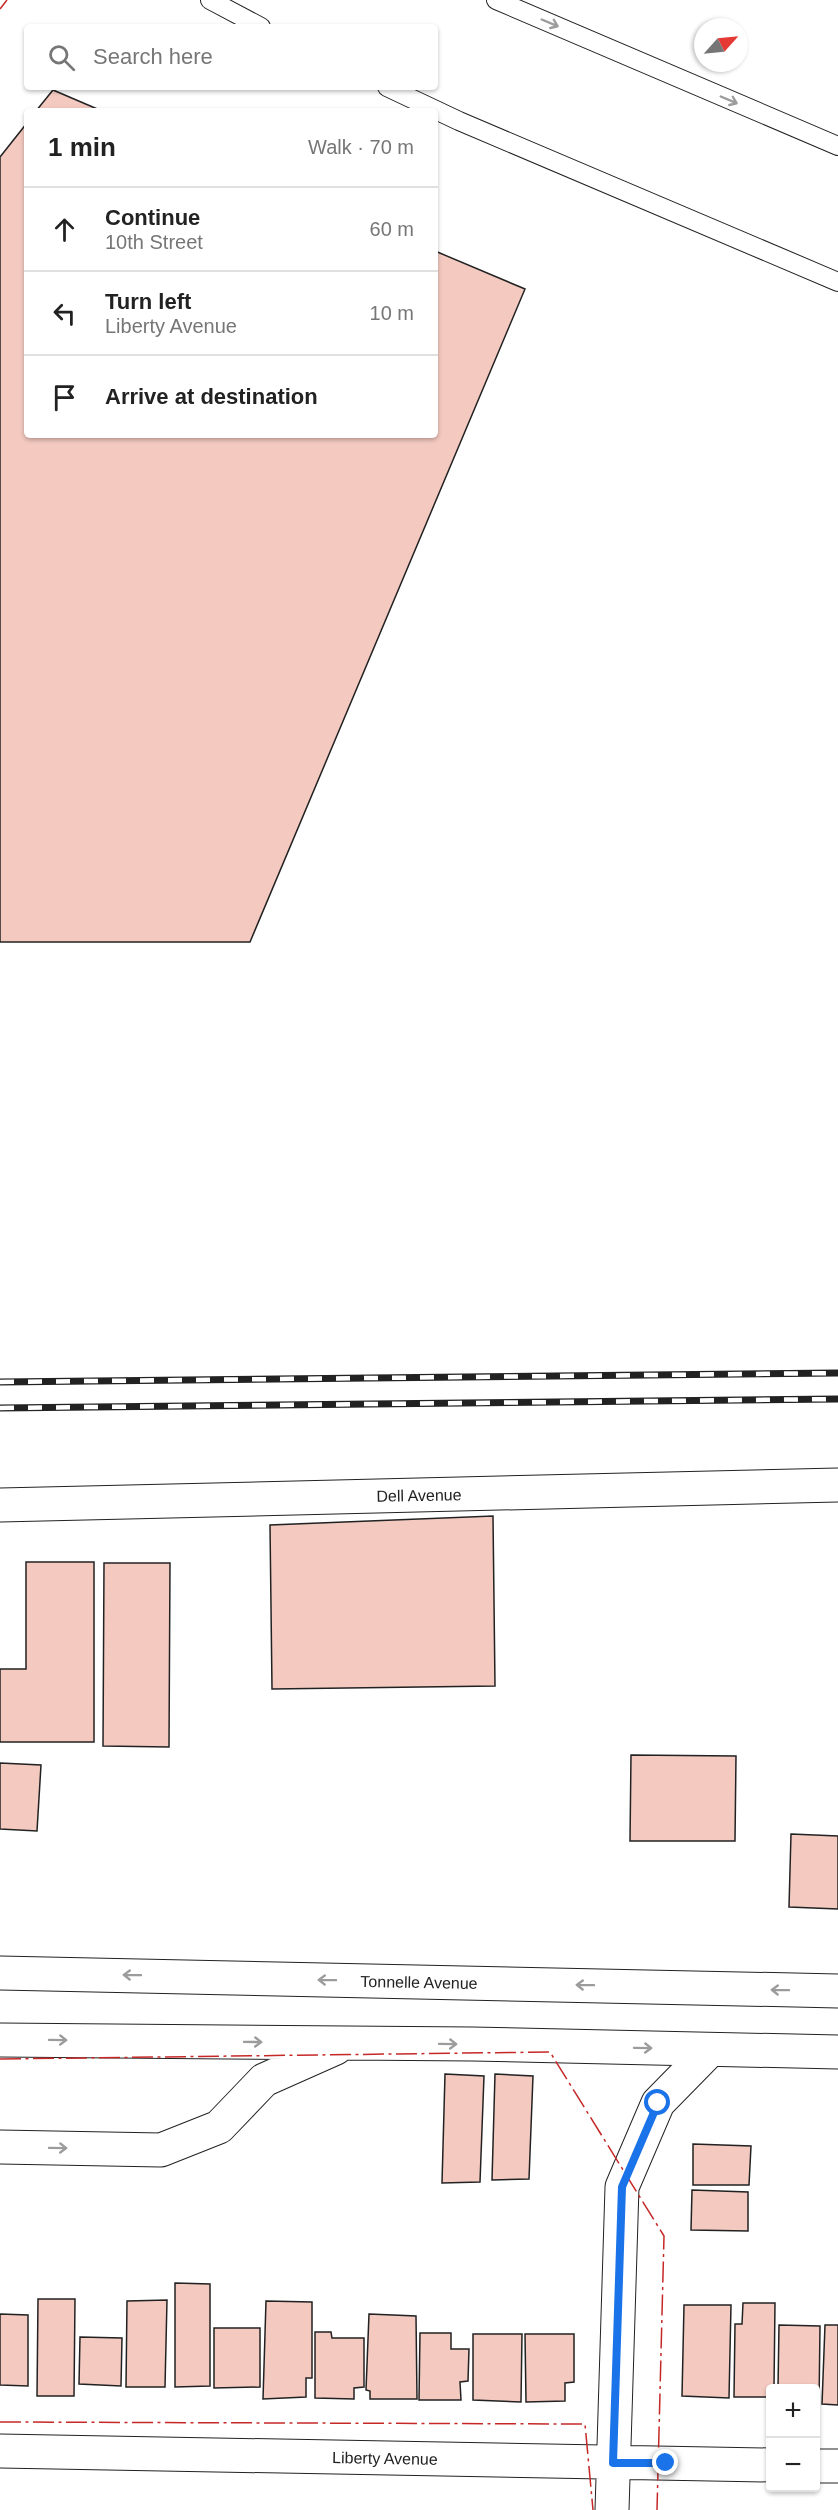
<!DOCTYPE html>
<html lang="en">
<head>
<meta charset="utf-8">
<style>
  :root { --surface:#fff; --page:#f2f2f2; --text:#222; --muted:#767676; --line:#e0e0e0 }
  body { margin:0; font-family:Helvetica,sans-serif; background:var(--page); color:var(--text) }
  .controls { position:absolute; right:18px; bottom:18px; display:grid; overflow:hidden; border-radius:6px; box-shadow:0 2px 4px #0004 }
  .controls button { width:54px; height:54px; display:grid; place-items:center; padding:0; border:0; border-bottom:2px solid var(--line); background:var(--surface); color:var(--text); font:30px sans-serif }
  .compass { position:absolute; left:694px; top:18px; width:54px; height:54px; border-radius:50%; background:var(--surface); box-shadow:0 2px 4px #0004; rotate:63deg }
  .stop { position:absolute; width:18px; height:18px; margin:-14px; border:4px solid #1a73e8; border-radius:50%; background:#fff }
  .stop.end { background:#1a73e8; border-color:#fff; box-shadow:0 2px 6px #0008 }
  .list { margin:0; padding:0; list-style:none }
  h2 { display:flex; justify-content:space-between; align-items:center; height:78px; margin:0; padding:0 24px; font-size:26px }
  h2 small { font-size:20px; font-weight:400; color:var(--muted) }
  .list li { display:grid; grid-template-columns:39px 1fr auto; gap:18px; align-items:center; box-sizing:border-box; height:84px; padding:0 24px; border-top:2px solid var(--line) }
  .list b { display:block; font-size:22px; white-space:nowrap }
  .list p { margin:0; font-size:20px; white-space:nowrap; color:var(--muted) }
  .list em { font-size:20px; font-style:normal; color:var(--muted) }
  .icon { flex:none; width:33px; height:33px; fill:none; stroke:currentColor; stroke-width:2; stroke-linecap:round; stroke-linejoin:round }
  .map { position:relative; flex:none; width:838px; height:2510px; overflow:hidden }
  .search { position:absolute; background:var(--surface); box-shadow:0 2px 4px #0004; left:24px; top:24px; width:414px; height:66px; display:flex; align-items:center; gap:15px; box-sizing:border-box; padding:0 21px; border-radius:6px; color:var(--muted); font-size:22px }
  .panel { position:absolute; background:var(--surface); box-shadow:0 2px 4px #0004; left:24px; top:108px; width:414px; height:330px; border-radius:6px }
  .map>svg:first-child { display:block }
</style>
</head>
<body>
<div class="map">
<svg width="838" height="2510" viewBox="0 0 838 2510">
  <rect width="100%" height="100%" fill="#fff"/>
  <path fill="#f3c9c0" stroke="#222" stroke-width="1.5" d="M53,90L102,111H36Z
    M27,123V435H435V251L525,289L250,942H0V157Z
    M493,1516L495,1686L272,1689L270,1525Z
    M26,1562H94V1742H0V1669H26Z
    M104,1563H170L169,1747L103,1746Z
    M631,1755L736,1756L735,1841H630Z
    M0,1763L41,1765L37,1831L0,1829Z
    M791,1834L838,1836V1909L789,1907Z
    M445,2074L484,2076L480,2182L442,2183Z
    M495,2074L533,2076L529,2179L492,2180Z
    M693,2144L751,2146L749,2185H693Z
    M692,2190L748,2192V2231L691,2230Z
    M175,2283L210,2284V2386L175,2387Z
    M38,2299H75L74,2396H37Z
    M167,2300L165,2387H126L127,2301Z
    M266,2301L312,2302V2378H306V2397L263,2399Z
    M743,2303H775L774,2388H770V2397H734L735,2324H742Z
    M684,2305H731L729,2398L682,2396Z
    M0,2314L28,2315V2386L0,2385Z
    M369,2314L416,2316L417,2399H370V2391L366,2390Z
    M779,2325L820,2326L819,2407H816V2388H778Z
    M825,2325H838V2405L822,2404Z
    M214,2328H260V2387L214,2388Z
    M315,2332H331L332,2338H364V2387L354,2388V2399L315,2398Z
    M420,2333H451V2349H469L468,2381L460,2382L461,2400H419Z
    M473,2334H522L521,2402L473,2400Z
    M525,2334H574V2382L565,2383V2401L526,2402Z
    M80,2337L122,2338L121,2386L79,2384Z"/>
  <g fill="none" stroke-linecap="round" stroke-linejoin="round">
    <defs>
      <path id="lane" d="M210,0L261,27
        M496,0L838,146
        M387,87L459,121L838,282"/>
      <path id="street" d="M0,1505L838,1485
        M0,2451L770,2465
        M816,2466H838
        M612,2510L622,2187L658,2103L710,2050"/>
      <path id="highway" d="M0,1973L838,1991
        M0,2040L472,2044L838,2052
        M0,2147L161,2150L219,2127L264,2080L336,2048"/>
    </defs>
    <use href="#lane" stroke="#222" stroke-width="20"/>
    <use href="#street" stroke="#222" stroke-width="35"/>
    <use href="#highway" stroke="#222" stroke-width="35"/>
    <use href="#lane" stroke="#fff" stroke-width="18"/>
    <use href="#street" stroke="#fff" stroke-width="33"/>
    <use href="#highway" stroke="#fff" stroke-width="33"/>
    <defs>
      <path id="rail" d="M0,1382L838,1373
        M0,1408L838,1399"/>
    </defs>
    <use href="#rail" stroke="#222" stroke-width="7"/>
    <use href="#rail" stroke="#fff" stroke-width="4.5" stroke-dasharray="14" stroke-linecap="butt"/>
    <path stroke="#c62828" stroke-width="1.5" stroke-dasharray="21 4.5 3 4.5" stroke-linecap="butt" d="M0,9L7,0
      M0,2059L550,2052L664,2236L657,2510
      M0,2422L585,2424L593,2510"/>
  </g>
  <defs><path id="oneway-shaft" d="M-6 0H5M1.5-3L5.5 0L1.5 3" fill="none" stroke-width="1.6" stroke-linecap="round" stroke-linejoin="round" transform="scale(1.5)"/></defs>
  <g stroke="#9c9c9c">
    <use href="#oneway-shaft" transform="translate(550 23) rotate(23)"/>
    <use href="#oneway-shaft" transform="translate(729 100) rotate(23)"/>
    <use href="#oneway-shaft" transform="translate(132 1975) rotate(-179)"/>
    <use href="#oneway-shaft" transform="translate(327 1980) rotate(-179)"/>
    <use href="#oneway-shaft" transform="translate(585 1985) rotate(-179)"/>
    <use href="#oneway-shaft" transform="translate(780 1990) rotate(-179)"/>
    <use href="#oneway-shaft" transform="translate(58 2040) rotate(1)"/>
    <use href="#oneway-shaft" transform="translate(253 2042) rotate(1)"/>
    <use href="#oneway-shaft" transform="translate(448 2044) rotate(1)"/>
    <use href="#oneway-shaft" transform="translate(643 2048) rotate(1)"/>
    <use href="#oneway-shaft" transform="translate(58 2148) rotate(1)"/>
  </g>
  <g fill="none" stroke-linecap="round" stroke-linejoin="round">
    <path stroke="#1a73e8" stroke-width="8" d="M658,2103L622,2187L613,2463H666"/>
  </g>
  <g text-anchor="middle" stroke-width="4.5" stroke-linejoin="round" paint-order="stroke">
    <g font-size="16" fill="#222" stroke="#fff">
      <text transform="translate(419 1495) rotate(-1)" y="6">Dell Avenue</text>
      <text transform="translate(419 1982) rotate(1)" y="6">Tonnelle Avenue</text>
      <text transform="translate(385 2458) rotate(1)" y="6">Liberty Avenue</text>
    </g>
  </g>
</svg>
<div class="controls">
<button>+</button>
<button>−</button>
</div>
<svg class="compass" viewBox="-18 -18 36 36"><path d="M0-13l5 13h-10z" fill="#e53935"/><path d="M0 13l5-13h-10z" fill="#767676"/></svg>
<div class="stop" style="left:658px;top:2103px"></div>
<div class="stop end" style="left:666px;top:2463px"></div>
<div class="search"><svg class="icon" aria-label="search" viewBox="0 0 24 24"><circle cx="10" cy="10" r="6"/><path d="M15 15l6 6"/></svg>Search here</div>
<section class="panel">
<h2>1 min<small>Walk · 70 m</small></h2>
<ul class="list">
<li><svg class="icon" aria-label="ahead" viewBox="0 0 24 24"><path d="M12 20V5M6 11l6-6 6 6"/></svg><div><b>Continue</b><p>10th Street</p></div><em>60 m</em></li>
<li><svg class="icon" aria-label="left" viewBox="0 0 24 24"><path d="M17 20v-9H6M10 6l-5 5 5 5"/></svg><div><b>Turn left</b><p>Liberty Avenue</p></div><em>10 m</em></li>
<li><svg class="icon" aria-label="arrive" viewBox="0 0 24 24"><path d="M6 21V4h12l-3 4 3 4H6"/></svg><div><b>Arrive at destination</b></div></li>
</ul>
</section>
</div>
</body>
</html>
